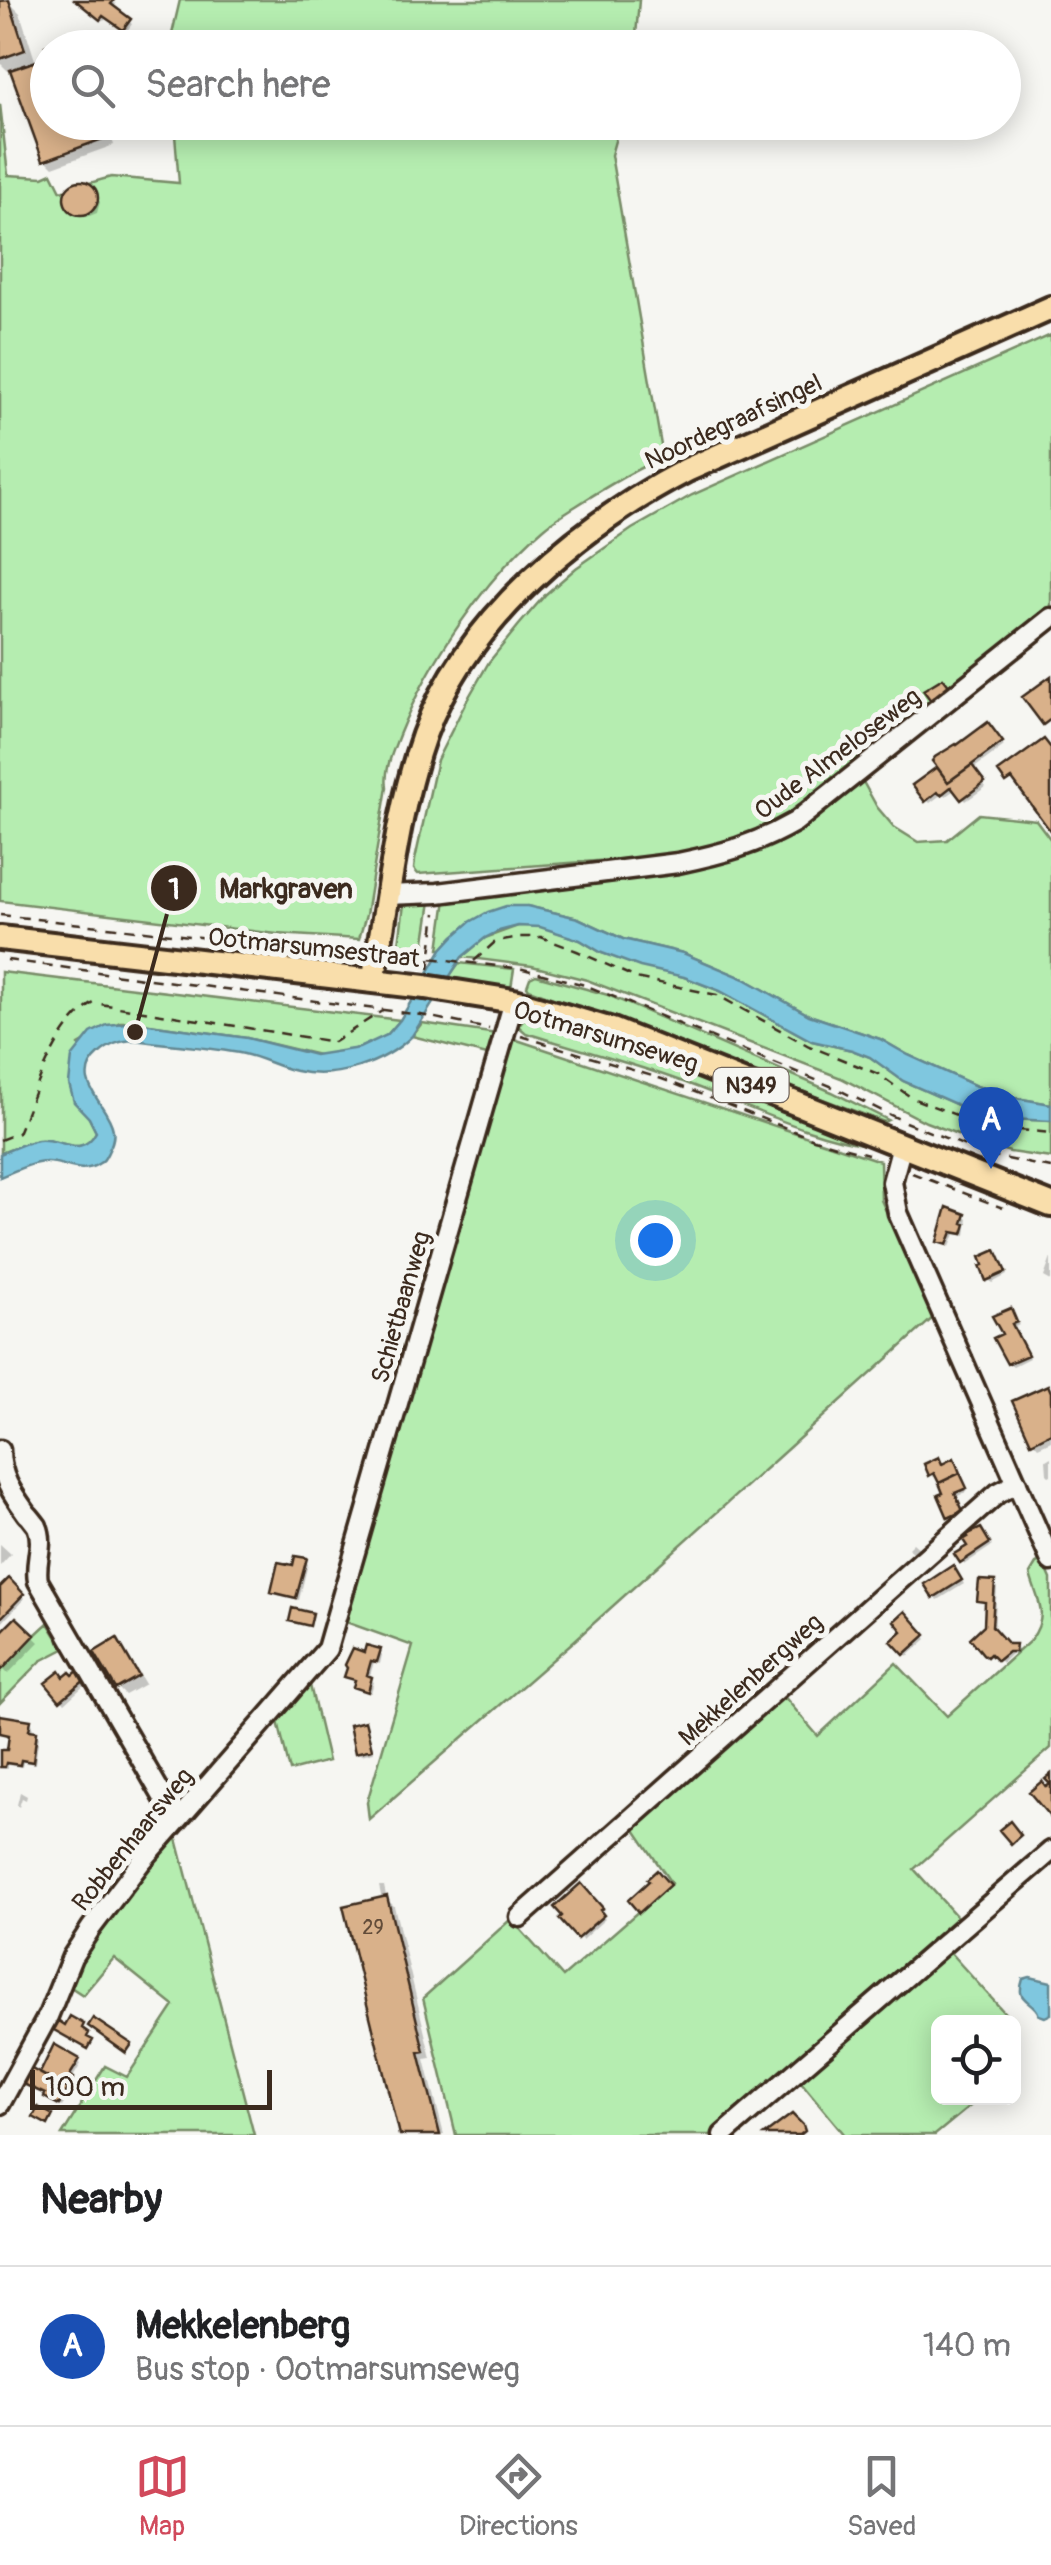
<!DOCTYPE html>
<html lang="en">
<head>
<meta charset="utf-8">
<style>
  :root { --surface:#fff; --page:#f6f6f6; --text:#202124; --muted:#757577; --line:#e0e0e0; --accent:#d1495b }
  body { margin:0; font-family:Pangolin,sans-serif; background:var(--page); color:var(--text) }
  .controls { position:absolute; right:30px; bottom:30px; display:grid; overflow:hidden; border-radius:15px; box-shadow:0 5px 25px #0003 }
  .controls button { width:90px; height:90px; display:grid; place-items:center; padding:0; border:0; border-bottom:2px solid var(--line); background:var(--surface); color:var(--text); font:50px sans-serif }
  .scale { position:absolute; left:30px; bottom:25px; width:242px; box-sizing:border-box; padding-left:10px; border:5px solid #3b2a1e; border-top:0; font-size:28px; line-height:35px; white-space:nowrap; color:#3b2a1e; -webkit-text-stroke:8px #f6f6f2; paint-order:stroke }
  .you { position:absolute; left:655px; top:1240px; width:35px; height:35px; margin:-25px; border:8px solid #fff; border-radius:50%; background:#1a73e8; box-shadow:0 0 0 15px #1a73e833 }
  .badge { display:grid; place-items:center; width:65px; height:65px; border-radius:50%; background:var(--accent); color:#fff; font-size:32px; font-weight:700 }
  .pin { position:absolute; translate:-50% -82px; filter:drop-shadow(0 2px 5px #0008) }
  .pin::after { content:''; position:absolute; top:52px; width:35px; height:30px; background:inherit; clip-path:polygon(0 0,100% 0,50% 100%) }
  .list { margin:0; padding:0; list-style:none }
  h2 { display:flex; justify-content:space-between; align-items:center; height:130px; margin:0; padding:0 40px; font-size:42px }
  h2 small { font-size:32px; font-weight:400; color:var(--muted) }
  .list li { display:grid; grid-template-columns:65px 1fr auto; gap:30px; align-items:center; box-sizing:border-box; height:160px; padding:0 40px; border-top:2px solid var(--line) }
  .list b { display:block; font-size:38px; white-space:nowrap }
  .list p { margin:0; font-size:32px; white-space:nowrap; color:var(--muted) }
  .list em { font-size:32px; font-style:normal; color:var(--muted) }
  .icon { flex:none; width:55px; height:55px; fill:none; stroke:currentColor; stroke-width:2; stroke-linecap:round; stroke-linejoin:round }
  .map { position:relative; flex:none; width:1051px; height:2135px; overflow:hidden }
  .search { position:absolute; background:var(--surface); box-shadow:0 5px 25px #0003; left:30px; right:30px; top:30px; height:110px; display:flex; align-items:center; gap:25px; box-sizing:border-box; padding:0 35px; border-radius:55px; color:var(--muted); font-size:38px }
  .sheet { height:290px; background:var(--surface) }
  nav { display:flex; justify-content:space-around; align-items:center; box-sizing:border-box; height:140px; border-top:2px solid var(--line); background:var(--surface); font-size:28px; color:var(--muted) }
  nav a { display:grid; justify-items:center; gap:5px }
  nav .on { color:var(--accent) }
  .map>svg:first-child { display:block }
</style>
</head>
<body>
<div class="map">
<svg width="1051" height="2135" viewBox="0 0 1051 2135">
  <rect width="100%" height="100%" fill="#f6f6f2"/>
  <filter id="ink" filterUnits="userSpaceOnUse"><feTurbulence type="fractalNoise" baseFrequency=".01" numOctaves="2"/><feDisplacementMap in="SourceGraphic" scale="20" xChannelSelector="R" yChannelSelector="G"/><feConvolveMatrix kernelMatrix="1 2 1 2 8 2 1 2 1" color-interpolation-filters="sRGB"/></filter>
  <g filter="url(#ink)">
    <path fill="#b5edb0" stroke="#788c67" stroke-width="2.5" d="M180,0H639L635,47H169Z
      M0,104L8,175L43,177L52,173L61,191L111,177L179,183L174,123H620L611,155L663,457C632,471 604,488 576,506C565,513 553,520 544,528C484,579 428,663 399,735C393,751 384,770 387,787L366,915L359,939L277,934L0,901Z
      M1051,335V616L779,823L735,841L679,855L418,874L414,869L415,860L437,760L466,702L489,662L519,625L546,594L576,568L632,529L692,495Z
      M862,780L877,807L894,827L918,842L947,840L979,814L1036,820L1051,840V1104L1016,1098L976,1086L908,1055L880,1039L809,1015L745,979L683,953L623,939L578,918L527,906L454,936L442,949H439L446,899L679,869L821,812Z
      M431,901L424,948L399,944L404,904Z
      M518,926H540L580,940L602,953L684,977L720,991L812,1041L852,1050L870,1057L903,1081L987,1118L1051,1121V1158L1010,1152L986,1145L926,1122L841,1078L587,980L532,966L462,957L485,938Z
      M459,963L514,969L511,988L448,978Z
      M1,972L400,1020L387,1035L376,1041L359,1048L323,1056L247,1038L135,1022H120L79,1045L89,1118L96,1132C81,1158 65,1140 42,1140C30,1140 13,1149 1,1153Z
      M536,975L608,995L832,1092L888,1120L884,1122L529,989L527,986L530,978Z
      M526,1016L607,1040L875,1146C805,1137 739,1101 672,1078C624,1061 574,1048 526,1033L518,1026Z
      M422,1023L497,1034L491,1056L412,1036Z
      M514,1039L880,1161L881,1200L934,1317L574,1641L369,1819L367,1802L413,1646L343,1621Z
      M1043,1561L1051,1579V1748L914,1869L957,1917L788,2065L713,2135H456L423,1998L511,1919L563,1977L671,1883L633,1827L782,1694L818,1736L896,1663L947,1716L1031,1640C1050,1613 1037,1601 1030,1574L1036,1564Z
      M48,1623L64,1649L41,1661L0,1703V1660C18,1654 33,1636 48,1623Z
      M309,1681L328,1761L290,1771L277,1717Z
      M175,1831L254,2135H62L105,2066L127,2077L174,2006L114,1958L83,1995L66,1984L80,1950Z
      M944,1946L1013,2022H938V2098H980L935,2135H845L796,2076Z"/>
    <path fill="#7fc7df" stroke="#648892" stroke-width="2.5" d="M506,906H527L578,918L623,939L683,953L745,979L809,1015L880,1039L908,1055L976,1086L1016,1098L1051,1104V1121L987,1118L903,1081L870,1057L852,1050L812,1041L720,991L684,977L640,967L602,953L580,940L540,927L518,926L499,931L485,938L462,957L412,1036C384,1064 334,1080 296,1071C278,1067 262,1058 244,1054C208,1047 170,1045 134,1040C120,1041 110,1044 99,1054C68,1081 109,1104 113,1130C115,1138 111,1146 108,1152C105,1158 104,1161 98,1164C80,1176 63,1161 45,1162C31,1162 13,1172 0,1177V1154C12,1149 26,1142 38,1140C61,1137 81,1160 96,1132L89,1118L74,1102L69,1084L72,1057L91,1033L107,1025L135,1022L247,1038L315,1055L359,1048L387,1035L400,1020L442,949L454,936L470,922L488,912Z
      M1030,1977L1051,1982V2014L1045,2017C1032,2012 1043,2018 1035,2008C1024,1997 1017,1998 1023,1979Z"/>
    <path fill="#0003" d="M78,0H111L116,4L113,9L132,24L127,31L107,17L104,21Z
      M8,1L20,13L36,63L48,122H106L114,145L53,167L45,159L13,70L8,71L0,63V4Z
      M78,185L90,187L100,202L97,213L87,217L77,214L67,201L69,191Z
      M988,726L1004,746L973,769L986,787L966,801L956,789L946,796L942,794L930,803L927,800L940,767Z
      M964,1216L968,1219L966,1236L955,1234L950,1247L943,1244L940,1241Z
      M999,1256L1007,1275L992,1283L988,1280Z
      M1051,1258V1281L1044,1277Z
      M1010,1311L1019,1325L1013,1328L1029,1358L1013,1366L1009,1363L1005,1335Z
      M1047,1388L1051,1392V1441L1038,1447L1033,1441Z
      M1051,1457V1475L1049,1476L1047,1474L1046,1460Z
      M956,1464L968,1491L956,1497L965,1514L954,1519L950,1516L946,1494L938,1476L934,1477L931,1474L943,1466Z
      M984,1534L992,1546L965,1564L962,1561L970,1547Z
      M913,1543L922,1551L918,1556L908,1548Z
      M0,1544L11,1554L0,1566Z
      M305,1561L308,1564L299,1600L277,1595L274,1591Z
      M956,1572L964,1584L938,1600L928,1584Z
      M9,1581L25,1598L0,1625V1590Z
      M994,1584L997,1587L994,1632L1007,1646L1015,1647L1018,1650V1654H1011L1002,1663L995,1655L992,1658L984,1652L988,1604L980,1600Z
      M905,1614L927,1639L908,1656L894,1641L906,1631Z
      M16,1620L39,1642L8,1674L0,1666V1637Z
      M117,1641L124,1649L145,1684L125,1695L118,1688Z
      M379,1651L382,1655L380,1664L374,1662L369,1679L374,1682L371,1693L359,1690L356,1687L358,1682L347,1676Z
      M79,1674L87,1683L65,1703L49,1684L73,1678Z
      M0,1718L29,1722L33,1725L32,1733L39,1736L35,1764L23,1762L22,1767L8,1765V1769L0,1768V1752H9L11,1737L0,1733Z
      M365,1723L368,1727L374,1752L361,1755L358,1752Z
      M20,1792L27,1796L26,1800L22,1798L19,1807L17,1805Z
      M379,1886H384L387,1900L394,1906L431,2058L425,2059L444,2135H401L382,1900Z
      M581,1887L604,1913L602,1915L605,1919L582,1940L563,1919Z
      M55,2048L81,2064L72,2079L76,2083L62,2107L50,2100L41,2077Z"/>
    <path fill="#d9b18a" stroke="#3b2a1e" stroke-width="2.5" d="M9,0L25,50L0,59V1Z
      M75,0H114L111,4L131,19L123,30L103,16L100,20Z
      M72,36L76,48H48V53L45,46Z
      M48,57V122H103L108,137L43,161L10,70Z
      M64 198a17 17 0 1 1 34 0a17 17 0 1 1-34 0Z
      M1051,676V719L1043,725L1022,697Z
      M943,678L950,687L932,702L923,690Z
      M988,722L1003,742L948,782L932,761L935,757L956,744L957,745Z
      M1044,739L1051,748V832L1012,779L1006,783L998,772Z
      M972,765L985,782L961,800L951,787L941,795L937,792L925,802L912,785L937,767L948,782Z
      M947,1207L966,1214L963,1223L966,1224L963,1234L952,1232L947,1245L937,1242Z
      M996,1250L1006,1272L986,1281L980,1266L983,1265L980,1257Z
      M1011,1308L1017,1322L1012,1324L1028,1355L1007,1364L993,1338L1002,1334L992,1316Z
      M1048,1385L1051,1392V1433L1031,1443L1012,1401Z
      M939,1457L942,1464L954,1458L960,1473L939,1483L934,1473L929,1476L924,1464Z
      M960,1473L967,1488L955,1493L963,1511L948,1518L938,1495L943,1493L939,1483Z
      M981,1528L990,1543L960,1563L954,1554L967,1546L963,1540L968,1537L966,1535Z
      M295,1556L307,1558L296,1598L271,1592L278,1562L293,1565Z
      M953,1565L962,1580L933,1598L924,1584Z
      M9,1578L24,1594L0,1619V1587Z
      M979,1580L995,1581L992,1626L1008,1644H1016L1015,1652H1008L997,1661L990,1654L987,1657L983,1654L970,1638L984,1625L985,1602L977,1601Z
      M292,1608L313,1613L310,1626L289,1621Z
      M905,1611L926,1635L904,1655L891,1641L902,1631L894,1621Z
      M16,1617L35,1635L1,1671L0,1633Z
      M117,1638L139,1676L116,1689L94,1652Z
      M366,1645L381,1649L377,1662L371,1661L367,1675L372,1677L368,1692L353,1687L355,1680L344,1677L347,1668L345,1665L353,1648L364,1652Z
      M79,1670L86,1679L60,1701L45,1683L60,1671L64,1677L70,1672L73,1675Z
      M0,1715L31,1720L29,1730L37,1731L33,1762L21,1760L20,1765L6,1763L5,1767H0V1750H7L9,1735L0,1733Z
      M365,1721L372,1749L355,1753L349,1725Z
      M1051,1774V1818L1029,1792L1042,1781L1046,1787L1050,1784L1045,1779Z
      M1010,1821L1021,1835L1011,1844L999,1830Z
      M657,1870L670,1885L639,1913L628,1900L649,1881L647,1879Z
      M581,1883L603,1908L600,1910L604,1915L577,1939L559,1919L562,1916L554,1907Z
      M387,1896L424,2051L419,2052L440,2135H399L343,1906Z
      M70,2016L84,2024L82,2028L89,2033L87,2037L93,2040L88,2049L54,2030L59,2021L65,2025Z
      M93,2018L132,2044L126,2053L88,2026Z
      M54,2044L80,2059L70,2075L74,2078L68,2089L40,2073Z
      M30,2068L68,2089L59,2105L44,2097L45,2094L21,2083Z
      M38,2107L53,2115L48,2125L33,2117Z
      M792,2114L803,2125L805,2131L800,2135H764Z"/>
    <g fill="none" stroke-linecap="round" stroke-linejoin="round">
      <defs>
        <path id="minor" d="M387,895L438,893L678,863C722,854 755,845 795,822L1051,618
          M902,1145L892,1182L898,1213L1051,1561
          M0,1450C0,1477 12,1493 27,1514C28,1514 37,1526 37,1526C45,1544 34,1562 38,1581L177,1821
          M520,1917L998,1493L1017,1483
          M0,2104L48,2016L72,1957L91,1928L141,1862L327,1649L514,1001
          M723,2135L1051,1851"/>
        <path id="major" d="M0,938L425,987L514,1001L612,1030L1051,1205
          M373,981C389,899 396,814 424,735C466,619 581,525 687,470L1051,308"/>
      </defs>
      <use href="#minor" stroke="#3b2a1e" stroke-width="25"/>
      <use href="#major" stroke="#3b2a1e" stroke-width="30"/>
      <path stroke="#3b2a1e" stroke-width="2.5" stroke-dasharray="10 8" stroke-linecap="butt" d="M0,915L316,950H359
        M396,954L523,969L585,985L833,1087L905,1122L988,1155L1051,1168
        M7,960L421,1015L489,1029
        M474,961L494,943L502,940L520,937H541L577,951L636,978L717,995L809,1046L878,1074L912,1098L987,1127L1051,1133
        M429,969L436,913
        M521,1036L662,1079L814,1139L868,1154
        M0,1140L18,1133C36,1091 54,1027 94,1003L334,1042L382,1011
        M912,1173L1003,1208"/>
      <use href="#minor" stroke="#f6f6f2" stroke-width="18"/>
      <use href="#major" stroke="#f9deab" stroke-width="22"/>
    </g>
  </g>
  <g text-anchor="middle" stroke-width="10" stroke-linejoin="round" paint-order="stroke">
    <g font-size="20" fill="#624c39">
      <text x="373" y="1934">29</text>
    </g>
    <rect fill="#f6f6f2" stroke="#73675e" stroke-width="2.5" x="713.5" y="1068" width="75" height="34" rx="8"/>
    <g font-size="22" font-weight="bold" fill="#3b2a1e">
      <text x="751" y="1093">N349</text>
    </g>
    <g font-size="25" fill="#3b2a1e" stroke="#f6f6f2">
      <text transform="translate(733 421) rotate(-25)" y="9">Noordegraafsingel</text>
      <text transform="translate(837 753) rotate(-37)" y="9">Oude Almeloseweg</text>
      <text transform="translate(314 947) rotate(6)" y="9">Ootmarsumsestraat</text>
      <text transform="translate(606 1036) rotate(17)" y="9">Ootmarsumseweg</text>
      <text transform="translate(400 1307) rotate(-74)" y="9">Schietbaanweg</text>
      <text transform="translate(750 1679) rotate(-42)" y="9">Mekkelenbergweg</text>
      <text transform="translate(132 1839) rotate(-51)" y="9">Robbenhaarsweg</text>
    </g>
  </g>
  <path fill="none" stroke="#3b2a1e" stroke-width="4" d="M135 1032L174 888"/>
  <g fill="#3b2a1e" stroke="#f6f6f2" stroke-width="4">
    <circle cx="135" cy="1032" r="10"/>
    <circle cx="174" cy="888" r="25"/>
  </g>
  <g font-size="30" text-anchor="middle" font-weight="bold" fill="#fff">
    <text x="174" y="899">1</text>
  </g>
  <g font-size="28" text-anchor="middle" font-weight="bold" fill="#3b2a1e" stroke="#f6f6f2" stroke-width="10" stroke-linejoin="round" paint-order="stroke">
    <text x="286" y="898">Markgraven</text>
  </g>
</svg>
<div class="controls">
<button><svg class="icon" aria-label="locate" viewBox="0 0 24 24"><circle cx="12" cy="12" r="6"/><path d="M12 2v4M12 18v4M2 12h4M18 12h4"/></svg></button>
</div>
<div class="scale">100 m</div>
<div class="you"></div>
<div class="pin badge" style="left:991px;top:1169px;background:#1a4fb4">A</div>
<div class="search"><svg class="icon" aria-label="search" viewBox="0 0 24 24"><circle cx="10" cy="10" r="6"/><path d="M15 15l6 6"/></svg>Search here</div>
</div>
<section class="sheet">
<h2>Nearby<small></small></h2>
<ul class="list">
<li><span class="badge" style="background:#1a4fb4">A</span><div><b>Mekkelenberg</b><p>Bus stop · Ootmarsumseweg</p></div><em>140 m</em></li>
</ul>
</section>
<nav>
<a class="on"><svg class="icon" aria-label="map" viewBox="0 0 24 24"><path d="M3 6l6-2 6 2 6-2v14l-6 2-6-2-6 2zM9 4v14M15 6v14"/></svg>Map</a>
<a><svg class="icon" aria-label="directions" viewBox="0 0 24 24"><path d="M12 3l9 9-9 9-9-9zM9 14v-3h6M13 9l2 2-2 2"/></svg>Directions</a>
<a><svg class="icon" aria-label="saved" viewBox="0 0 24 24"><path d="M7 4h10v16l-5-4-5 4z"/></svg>Saved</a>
</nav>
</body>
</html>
